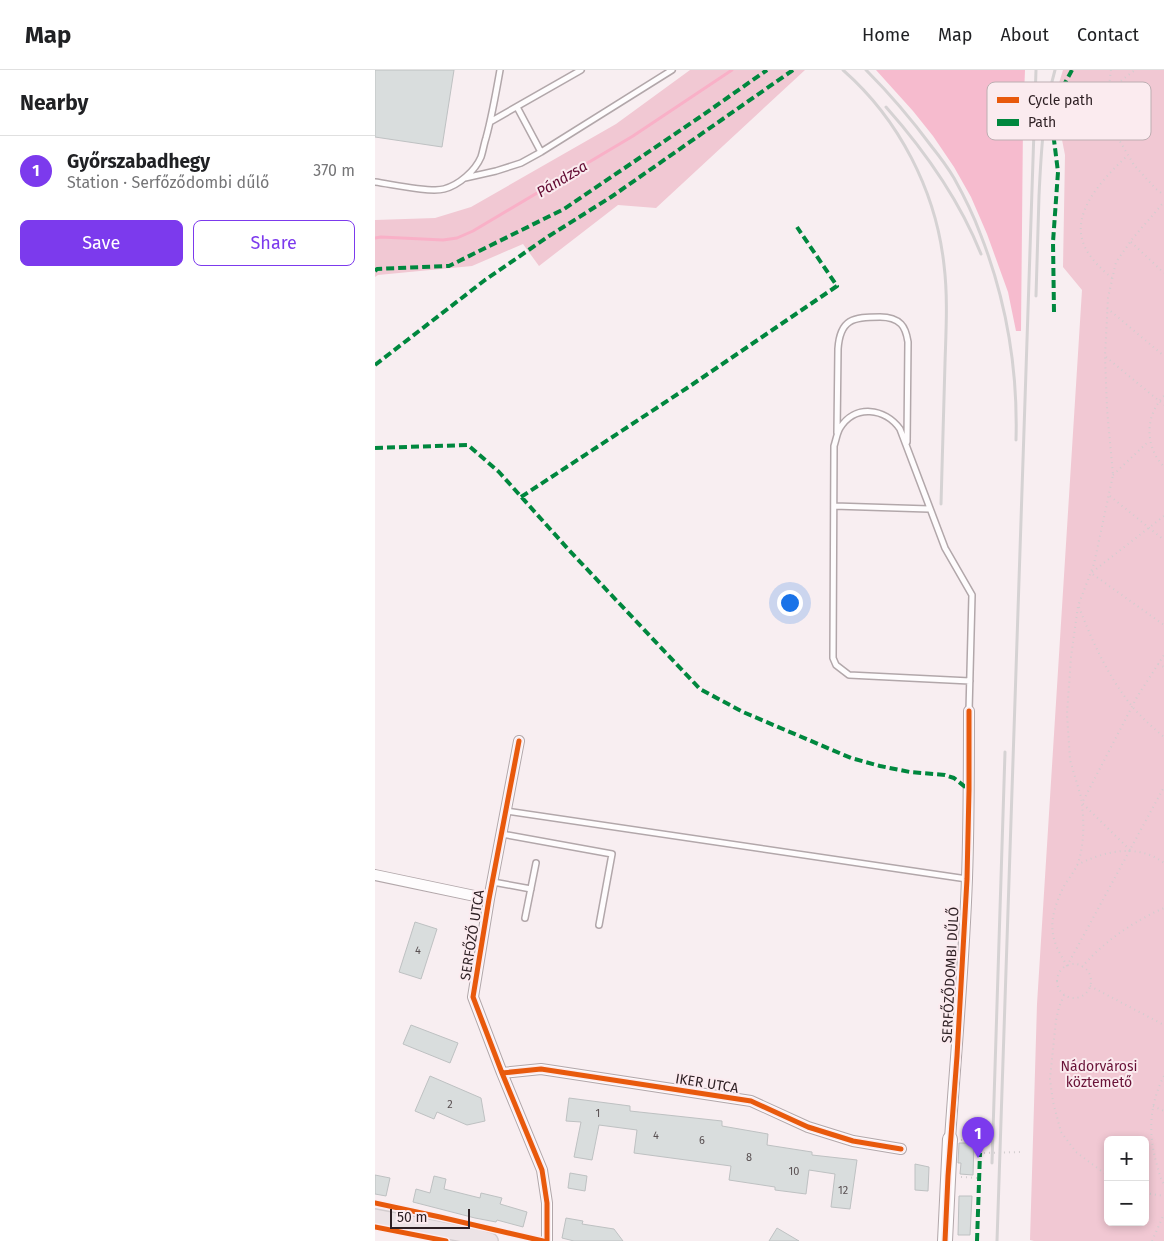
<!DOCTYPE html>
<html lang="en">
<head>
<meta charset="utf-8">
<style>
  :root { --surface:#fff; --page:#f6f6f6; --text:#202124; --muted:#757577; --line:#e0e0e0; --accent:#7c3aed }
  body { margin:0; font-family:"Fira Sans",sans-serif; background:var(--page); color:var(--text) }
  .controls { position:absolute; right:15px; bottom:15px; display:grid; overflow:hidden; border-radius:8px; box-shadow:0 2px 8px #0003 }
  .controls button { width:45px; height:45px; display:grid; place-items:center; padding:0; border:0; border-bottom:1px solid var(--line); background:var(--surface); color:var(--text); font:25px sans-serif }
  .scale { position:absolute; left:15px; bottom:12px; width:80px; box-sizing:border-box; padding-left:5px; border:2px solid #2d1f23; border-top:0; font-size:14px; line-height:18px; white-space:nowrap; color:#2d1f23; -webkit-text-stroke:4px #fbebef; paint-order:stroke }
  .you { position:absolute; left:414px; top:532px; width:18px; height:18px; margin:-12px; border:4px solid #fff; border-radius:50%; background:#1a73e8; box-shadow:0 0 0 8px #1a73e833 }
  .badge { display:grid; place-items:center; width:32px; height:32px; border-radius:50%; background:var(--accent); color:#fff; font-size:16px; font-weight:700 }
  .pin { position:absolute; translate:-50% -41px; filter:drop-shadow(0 1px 2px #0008) }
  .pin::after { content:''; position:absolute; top:26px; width:18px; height:15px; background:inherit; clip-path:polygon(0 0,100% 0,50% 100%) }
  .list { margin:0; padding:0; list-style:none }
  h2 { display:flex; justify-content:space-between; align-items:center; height:65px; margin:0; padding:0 20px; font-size:21px }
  h2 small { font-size:16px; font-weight:400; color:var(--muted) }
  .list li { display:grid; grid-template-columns:32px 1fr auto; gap:15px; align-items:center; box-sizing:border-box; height:70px; padding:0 20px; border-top:1px solid var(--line) }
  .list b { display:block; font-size:19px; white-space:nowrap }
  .list p { margin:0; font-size:16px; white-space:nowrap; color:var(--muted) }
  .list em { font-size:16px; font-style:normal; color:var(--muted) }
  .actions { display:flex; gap:10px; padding:15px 20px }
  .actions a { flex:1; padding:11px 0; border:1px solid var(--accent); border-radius:8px; text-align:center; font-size:18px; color:var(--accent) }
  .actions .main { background:var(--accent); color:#fff }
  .map { position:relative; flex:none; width:789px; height:1171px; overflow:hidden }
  header { display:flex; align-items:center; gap:30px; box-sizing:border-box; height:70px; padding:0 25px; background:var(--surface); border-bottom:1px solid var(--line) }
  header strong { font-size:24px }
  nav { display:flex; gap:28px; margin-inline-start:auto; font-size:18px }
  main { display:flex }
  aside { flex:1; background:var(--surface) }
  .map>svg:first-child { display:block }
</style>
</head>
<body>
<header>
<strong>Map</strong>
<nav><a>Home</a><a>Map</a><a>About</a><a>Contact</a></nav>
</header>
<main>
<aside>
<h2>Nearby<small></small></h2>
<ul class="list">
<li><span class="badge">1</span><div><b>Győrszabadhegy</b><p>Station · Serfőződombi dűlő</p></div><em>370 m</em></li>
</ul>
<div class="actions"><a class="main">Save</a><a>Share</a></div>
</aside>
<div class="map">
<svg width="789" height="1171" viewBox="0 0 789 1171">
  <rect width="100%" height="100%" fill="#f8eef1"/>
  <path fill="#f1c8d3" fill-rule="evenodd" d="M315,0H430L281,138L243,135L164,196L148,174L97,196L3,205L0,207V150L60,148L96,137L241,54Z
    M688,0H789V1171H659L655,1170L662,934L707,220L688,197L690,85L681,39L684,13ZM733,1070H770V1152H733Z"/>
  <path fill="#f6bbce" d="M501,0H650L648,53L646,261H641L633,222L612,164L596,127L579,97L558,66L538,41Z"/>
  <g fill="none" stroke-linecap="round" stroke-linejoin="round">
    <path stroke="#f9b0c7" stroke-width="3" d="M0,168L6,167L68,170L82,168L98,161L258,66L357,0"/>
  </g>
  <path fill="#d9dddd" stroke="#bec1c2" d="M0,0H79L67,77L0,67Z
    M40,852L62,859L46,909L24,902Z
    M36,955L83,973L75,993L28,974Z
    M55,1006L106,1028L110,1051L92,1055L62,1042L59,1049L40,1041Z
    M194,1028L255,1036V1041L347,1051V1056L393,1064L392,1075L437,1082V1085L482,1090L475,1139L456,1137L460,1104L434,1100L431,1124L400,1120V1117L354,1110L356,1096L259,1083L262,1060L224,1055L217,1090L199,1087L206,1052L191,1051Z
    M584,1073H599L598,1105L585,1104L586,1093H583Z
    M540,1094L554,1097L553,1121L540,1120Z
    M195,1103L212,1106L210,1121L193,1118Z
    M0,1105L15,1108L11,1126L0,1124Z
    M59,1106L71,1109L69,1119L105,1128L106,1123L127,1128L125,1134L152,1142L148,1157L122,1150L121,1152L100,1148L38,1132L41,1119L55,1123Z
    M584,1126H597L595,1165H583Z
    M191,1148L208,1151L207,1154L239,1159L248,1171H199L187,1168Z
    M402,1158L424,1171H394Z"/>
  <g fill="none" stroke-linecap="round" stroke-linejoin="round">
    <defs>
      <path id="lane" d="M142,37L166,82
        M115,52L206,0
        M90,108L121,101L146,93L166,82L297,0
        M0,112C16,114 55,123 69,119C84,115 100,101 106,87C108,81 109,74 111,68C117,46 121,23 125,0
        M462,363L463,279C465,249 478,247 505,247C513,247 520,248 526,254C531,259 532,266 533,272L532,372
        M459,436L554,439
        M594,641L597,525L570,478L525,359C510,338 480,334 465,358C462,363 461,370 459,376L458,588L461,595L474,605L595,611
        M131,741L592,809
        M127,764L237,784L224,855
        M118,812L156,819
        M150,848L161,793"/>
      <path id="street" d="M144,671L114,829L98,927L127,1003L167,1100L172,1133V1171
        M0,805L114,829
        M127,1003L166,999L376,1031L433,1057L478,1071L526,1079
        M575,1069C581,982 589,895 592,808C594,752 594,696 594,641"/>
      <path id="secondary" d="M570,1171L575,1069"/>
      <path id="primary" d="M0,1147L94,1165L115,1171"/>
    </defs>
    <use href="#lane" stroke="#b2a7aa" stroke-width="8"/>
    <use href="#street" stroke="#b2a7aa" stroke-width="12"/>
    <use href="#secondary" stroke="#b2a7aa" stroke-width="16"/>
    <use href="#primary" stroke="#d3ccce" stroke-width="18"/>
    <path stroke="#d2cdcf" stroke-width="2" stroke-dasharray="1 4" stroke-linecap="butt" d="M736,0L731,39L737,58L759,95L781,119L789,125
      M734,20L760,0
      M756,172L789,203
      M737,208C725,198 711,185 707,169C699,137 732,105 753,85
      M732,238L789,286
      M731,287L789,335
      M789,326C774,341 770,365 780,384C782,389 786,393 789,397
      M738,405L774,371
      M735,426L789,470
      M789,446L716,503L789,555
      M704,537C717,571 733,606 756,635C766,647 777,657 789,667
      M783,594L789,597
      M755,780L707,733L762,627L789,585
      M702,795C729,781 763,773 789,793
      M682 911a17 17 0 1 1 34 0a17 17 0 1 1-34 0Z
      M692,896C688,888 682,880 680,872C673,853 681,832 689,816C694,808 700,801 703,793C710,772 709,749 706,727L695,690L692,644L696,587L703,536L719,494L738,405L732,339L730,286L733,228L741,192L758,168L789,132
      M692,896L789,717
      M707,897C728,872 759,851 789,838
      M715,916L789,955
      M689,925L684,937L681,950L675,1009L678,1032L686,1062L701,1082L733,1106
      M789,1006C774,1035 773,1065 782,1095C784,1102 785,1108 789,1114
      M778,1036L789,1041
      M586,1070H604L605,1083L645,1082
      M586,1107L603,1108
      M770,1123L789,1126
      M777,1171L789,1144"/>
    <use href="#lane" stroke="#fefcfd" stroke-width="5"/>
    <use href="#street" stroke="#fefcfd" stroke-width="10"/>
    <use href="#secondary" stroke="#fefcfd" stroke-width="14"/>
    <use href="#primary" stroke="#ece3e6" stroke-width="15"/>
    <path stroke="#d5d2d3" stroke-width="3" d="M468,0C524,49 561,121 569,195C573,227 571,261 570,293C569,340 567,387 566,434
      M491,0C515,24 537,50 557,77C565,87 573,98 579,108C589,126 598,144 605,163C631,229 643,299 641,370
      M511,37C550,81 584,129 606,184
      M661,226C662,193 663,159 664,126C666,83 668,42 680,0
      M617,1093L630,682
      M622,1171L661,0"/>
    <path stroke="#00873e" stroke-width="4" stroke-dasharray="8 4" stroke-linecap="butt" d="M0,201L2,199L74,196L189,139L325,47L392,0
      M679,242L678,172L683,102L676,46L678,35L697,0
      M0,295L110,210L174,166L236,127L418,0
      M0,378L93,375L124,402L193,479L325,619L368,642L476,688L505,696L535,702L570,705L579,708L594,720
      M146,427L315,316L462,216L422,157
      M602,1171L605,1083"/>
    <defs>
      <path id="cycleway" d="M144,671L114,829L98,927L127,1003L167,1100L172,1133V1171
        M127,1003L166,999L376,1031L433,1057L478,1071L526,1079
        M0,1133L65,1147L168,1171
        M0,1157L71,1171
        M570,1171L573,1106L582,986L592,809L594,720V641"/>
    </defs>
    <use href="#cycleway" stroke="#fbebef" stroke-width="8"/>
    <use href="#cycleway" stroke="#e8590c" stroke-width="5"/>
  </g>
  <g text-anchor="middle" stroke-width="4" stroke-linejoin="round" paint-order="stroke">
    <g font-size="11" fill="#595052">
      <text x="43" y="884">4</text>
      <text x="75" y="1038">2</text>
      <text x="223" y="1047">1</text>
      <text x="281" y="1069">4</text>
      <text x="327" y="1074">6</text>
      <text x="374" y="1091">8</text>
      <text x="419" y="1105">10</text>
      <text x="468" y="1124">12</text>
    </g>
    <g font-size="14" fill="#2d1f23" stroke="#fbebef">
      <text transform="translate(97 865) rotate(-81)" y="5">SERFŐZŐ UTCA</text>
      <text transform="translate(575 905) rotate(-87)" y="5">SERFŐZŐDOMBI DŰLŐ</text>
      <text transform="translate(332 1013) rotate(9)" y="5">IKER UTCA</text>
    </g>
    <g font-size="14" fill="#691237" stroke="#fbebef">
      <text x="724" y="1001">Nádorvárosi<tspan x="724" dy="16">köztemető</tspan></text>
    </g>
    <g font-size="15" font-style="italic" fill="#630b33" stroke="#fbebef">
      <text transform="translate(187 109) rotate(-31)" y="5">Pándzsa</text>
    </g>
  </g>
  <rect x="612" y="12" width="164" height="58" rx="8" fill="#fbebef" stroke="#bdaeb2" stroke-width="1"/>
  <rect x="622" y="27" width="22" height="6" fill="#e8590c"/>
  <rect x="622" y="49" width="22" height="7" fill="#00873e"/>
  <g font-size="14" fill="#2d1f23">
    <text x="653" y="35">Cycle path</text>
    <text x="653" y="57">Path</text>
  </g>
</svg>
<div class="controls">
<button>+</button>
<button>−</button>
</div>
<div class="scale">50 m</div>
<div class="you"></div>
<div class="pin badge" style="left:603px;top:1088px">1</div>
</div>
</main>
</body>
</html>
